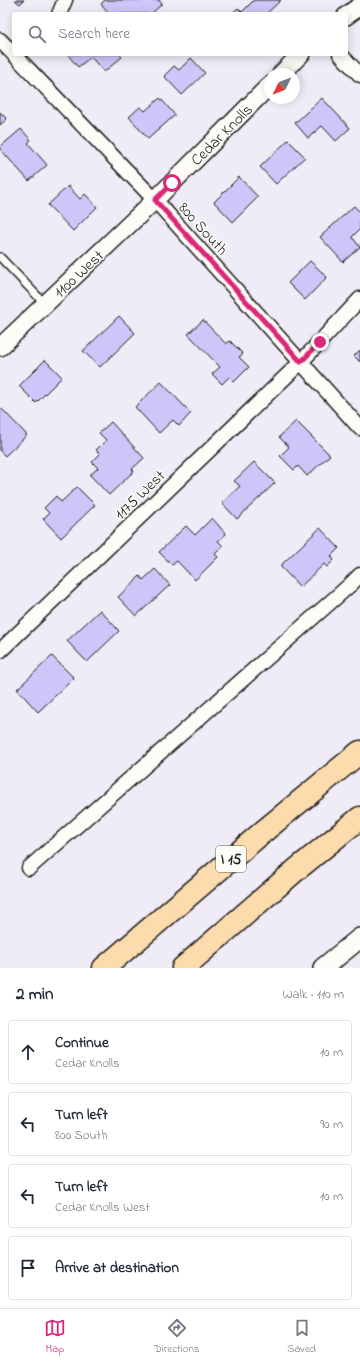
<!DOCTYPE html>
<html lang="en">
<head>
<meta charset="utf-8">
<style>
  :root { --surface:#fff; --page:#f2f2f3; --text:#1f2937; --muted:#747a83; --line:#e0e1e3; --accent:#db2777 }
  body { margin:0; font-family:"Indie Flower",sans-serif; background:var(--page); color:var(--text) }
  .compass { position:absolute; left:264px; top:68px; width:36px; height:36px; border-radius:50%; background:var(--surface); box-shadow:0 2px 10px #0003; rotate:227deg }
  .stop { position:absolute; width:12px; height:12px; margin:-9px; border:3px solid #db2777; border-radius:50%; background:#fff }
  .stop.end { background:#db2777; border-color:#fff; box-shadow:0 1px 4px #0008 }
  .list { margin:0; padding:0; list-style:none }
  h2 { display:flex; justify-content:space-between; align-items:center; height:52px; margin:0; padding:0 16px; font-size:17px }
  h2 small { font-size:13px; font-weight:400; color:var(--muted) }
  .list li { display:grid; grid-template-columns:26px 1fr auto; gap:12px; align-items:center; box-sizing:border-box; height:64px; margin:0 8px 8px; padding:0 8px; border:1px solid var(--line); border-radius:4px }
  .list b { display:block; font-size:15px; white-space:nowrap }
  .list p { margin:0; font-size:13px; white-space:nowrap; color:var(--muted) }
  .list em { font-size:13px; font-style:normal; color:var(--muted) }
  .icon { flex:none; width:22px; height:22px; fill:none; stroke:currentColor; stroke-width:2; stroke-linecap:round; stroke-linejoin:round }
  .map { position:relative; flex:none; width:360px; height:968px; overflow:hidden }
  .search { position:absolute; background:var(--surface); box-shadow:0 2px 10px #0003; left:12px; right:12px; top:12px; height:44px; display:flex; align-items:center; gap:10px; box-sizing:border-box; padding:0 14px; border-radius:4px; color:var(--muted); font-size:15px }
  .sheet { height:340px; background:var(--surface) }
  nav { display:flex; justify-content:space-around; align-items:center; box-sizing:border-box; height:56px; border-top:1px solid var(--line); background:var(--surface); font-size:11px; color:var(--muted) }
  nav a { display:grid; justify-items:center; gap:2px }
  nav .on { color:var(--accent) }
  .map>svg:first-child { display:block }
</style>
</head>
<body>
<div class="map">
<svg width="360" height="968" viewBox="0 0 360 968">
  <rect width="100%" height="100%" fill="#efecf7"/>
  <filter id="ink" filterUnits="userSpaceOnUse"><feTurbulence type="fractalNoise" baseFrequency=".025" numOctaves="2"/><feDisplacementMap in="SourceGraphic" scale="8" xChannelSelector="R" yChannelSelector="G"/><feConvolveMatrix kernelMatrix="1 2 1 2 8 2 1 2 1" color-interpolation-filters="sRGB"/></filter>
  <g filter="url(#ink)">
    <path fill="#cfc5f8" stroke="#1c1c1c" d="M15,0H24L20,4Z
      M105,0H159L162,4L151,14H110L101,4Z
      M254,0H281L266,14H231L238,8L242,12Z
      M67,54H119L122,57L104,72L91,57L78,67Z
      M191,58L205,73L182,95L164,76L174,66L179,70Z
      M160,98L175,115L148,139L129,117L140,107L145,111Z
      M322,98L350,128L336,141L322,126L308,138L295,123Z
      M0,112L7,119L0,125Z
      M21,129L31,140L28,143L47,165L29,181L0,149V147Z
      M288,140L305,157L276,184L260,167Z
      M239,177L258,197L233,222L214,202Z
      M68,186L80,199L85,194L97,207L73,231L48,205Z
      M354,206L360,212V229L352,237L360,247L343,262L320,237Z
      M310,261L327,277L305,300L288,283Z
      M119,316L135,333L100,367L83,351Z
      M203,320L226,344L230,341L243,354L239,357L249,367L234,382L229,377L222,384L212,374L220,367L188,334Z
      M360,350V362L354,356Z
      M45,360L62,377L36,403L19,386Z
      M161,382L191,413L179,426L173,420L159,433L135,407Z
      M1,408L27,435L5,456L0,451V409Z
      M296,421L330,455L307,476L298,466L294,470L280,456L289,447L279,437Z
      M111,422L144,458L132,469L134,471L109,495L90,475L98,468L92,462L100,454L96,450L106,440L99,433Z
      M254,462L275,483L237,519L222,503L240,486L234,481Z
      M77,487L95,505L61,538L43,519L49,513L44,508L56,496L61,502Z
      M212,518L226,534L218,541L223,546L215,554L218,557L195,580L177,561L172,565L159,552L186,526L195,535Z
      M320,528L339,548L331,556L334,560L327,567L324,564L300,587L280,566Z
      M155,569L170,585L136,616L118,597L140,576L143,580Z
      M100,610L119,631L87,662L67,641Z
      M52,656L74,678L38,712L17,689Z"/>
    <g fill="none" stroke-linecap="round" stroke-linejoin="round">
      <defs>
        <path id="service" d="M0,257L45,304"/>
        <path id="minor" d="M59,14L65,0
          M0,40L155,200L360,428
          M340,54L360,75
          M0,651L301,362L360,299
          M29,868L351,584L360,575"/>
        <path id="tertiary" d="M346,16L360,6
          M281,74L301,54
          M0,347L155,200L270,85"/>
        <path id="secondary" d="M323,968L360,938"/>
        <path id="motorway" d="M104,968L264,831L360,752
          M183,968L296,870L360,818"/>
      </defs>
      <use href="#service" stroke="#1c1c1c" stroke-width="10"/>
      <use href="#minor" stroke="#1c1c1c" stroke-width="17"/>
      <use href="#tertiary" stroke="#1c1c1c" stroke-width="20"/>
      <use href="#secondary" stroke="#1c1c1c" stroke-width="22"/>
      <use href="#motorway" stroke="#1c1c1c" stroke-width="25"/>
      <use href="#service" stroke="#fdfcf7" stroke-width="7"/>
      <use href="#minor" stroke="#fdfcf7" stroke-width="14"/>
      <use href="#tertiary" stroke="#fdfcf7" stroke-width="17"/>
      <use href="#secondary" stroke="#fdfcf7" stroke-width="19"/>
      <use href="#motorway" stroke="#fcdcac" stroke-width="22"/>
    </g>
  </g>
  <g fill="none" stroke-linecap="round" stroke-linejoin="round" filter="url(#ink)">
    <path stroke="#db2777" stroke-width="5" d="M172,183L155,200L301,362L320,342"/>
  </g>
  <g text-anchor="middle" stroke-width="3" stroke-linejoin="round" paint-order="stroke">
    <rect fill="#fdfcf7" stroke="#605f5e" stroke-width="1" x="216" y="846" width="30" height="26" rx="3"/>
    <g font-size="15" font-weight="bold" fill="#1c1c1c">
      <text x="231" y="864">I 15</text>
    </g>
    <g font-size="16" fill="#1c1c1c" stroke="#fdfcf7">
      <text transform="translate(221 134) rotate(-45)" y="6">Cedar Knolls</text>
      <text transform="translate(204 228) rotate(48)" y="6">800 South</text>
      <text transform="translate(78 273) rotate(-43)" y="6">1100 West</text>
      <text transform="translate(139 494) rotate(-44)" y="6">1175 West</text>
    </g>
  </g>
</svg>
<svg class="compass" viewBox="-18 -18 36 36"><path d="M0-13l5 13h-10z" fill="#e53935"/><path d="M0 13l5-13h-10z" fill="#747a83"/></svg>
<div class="stop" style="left:172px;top:183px"></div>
<div class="stop end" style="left:320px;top:342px"></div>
<div class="search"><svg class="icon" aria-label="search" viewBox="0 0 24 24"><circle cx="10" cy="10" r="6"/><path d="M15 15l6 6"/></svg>Search here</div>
</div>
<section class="sheet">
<h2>2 min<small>Walk · 110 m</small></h2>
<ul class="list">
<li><svg class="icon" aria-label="ahead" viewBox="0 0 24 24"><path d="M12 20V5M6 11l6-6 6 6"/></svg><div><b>Continue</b><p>Cedar Knolls</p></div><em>10 m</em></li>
<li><svg class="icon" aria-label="left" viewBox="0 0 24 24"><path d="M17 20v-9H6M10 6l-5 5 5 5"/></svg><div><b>Turn left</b><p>800 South</p></div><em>90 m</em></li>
<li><svg class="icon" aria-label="left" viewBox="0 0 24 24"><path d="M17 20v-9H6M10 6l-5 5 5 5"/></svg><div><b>Turn left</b><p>Cedar Knolls West</p></div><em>10 m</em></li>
<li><svg class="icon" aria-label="arrive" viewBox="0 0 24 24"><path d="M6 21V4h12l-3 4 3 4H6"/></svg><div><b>Arrive at destination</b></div></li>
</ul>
</section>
<nav>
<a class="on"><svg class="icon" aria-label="map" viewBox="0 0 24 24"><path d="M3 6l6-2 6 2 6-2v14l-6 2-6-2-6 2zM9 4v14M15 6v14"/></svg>Map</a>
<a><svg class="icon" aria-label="directions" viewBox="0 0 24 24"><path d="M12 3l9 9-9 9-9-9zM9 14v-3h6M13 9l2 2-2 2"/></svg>Directions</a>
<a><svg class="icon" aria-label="saved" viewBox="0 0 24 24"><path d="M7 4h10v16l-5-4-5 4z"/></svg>Saved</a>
</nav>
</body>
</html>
